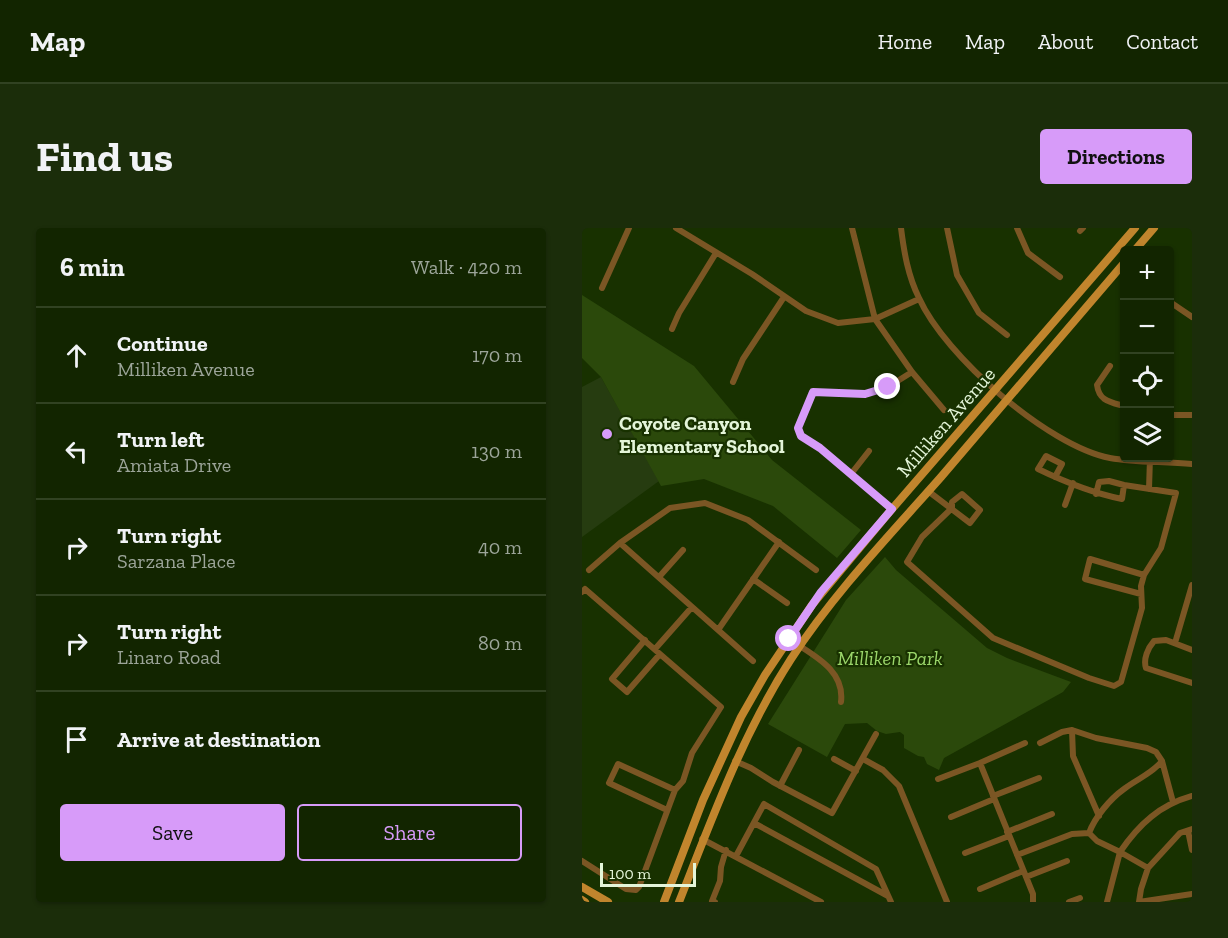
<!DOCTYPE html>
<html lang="en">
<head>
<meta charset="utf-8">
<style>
  :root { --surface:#122500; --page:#1b2d0a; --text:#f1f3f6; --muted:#9ca599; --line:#314222; --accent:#d79bf9 }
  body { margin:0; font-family:"Zilla Slab",serif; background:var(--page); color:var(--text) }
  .controls { position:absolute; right:18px; top:18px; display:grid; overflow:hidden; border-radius:6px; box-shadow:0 2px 4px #0004 }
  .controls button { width:54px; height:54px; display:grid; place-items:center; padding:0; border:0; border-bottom:2px solid var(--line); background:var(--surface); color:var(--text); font:30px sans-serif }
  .scale { position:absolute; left:18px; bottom:15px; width:96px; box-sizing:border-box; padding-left:6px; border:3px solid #e4f5d9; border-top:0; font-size:16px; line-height:21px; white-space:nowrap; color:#e4f5d9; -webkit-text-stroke:4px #183100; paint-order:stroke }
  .stop { position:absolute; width:18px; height:18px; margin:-14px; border:4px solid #d79bf9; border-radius:50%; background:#fff }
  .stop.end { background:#d79bf9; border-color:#fff; box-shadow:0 2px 6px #0008 }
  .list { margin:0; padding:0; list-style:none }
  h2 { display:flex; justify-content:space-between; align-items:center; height:78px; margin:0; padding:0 24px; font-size:26px }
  h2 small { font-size:20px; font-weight:400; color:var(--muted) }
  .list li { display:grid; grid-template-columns:39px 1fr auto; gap:18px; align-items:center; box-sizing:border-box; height:96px; padding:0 24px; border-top:2px solid var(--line) }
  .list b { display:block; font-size:22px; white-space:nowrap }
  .list p { margin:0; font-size:20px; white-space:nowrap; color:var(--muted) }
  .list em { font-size:20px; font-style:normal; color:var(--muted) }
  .actions { display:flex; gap:12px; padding:18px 24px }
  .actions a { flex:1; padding:14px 0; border:2px solid var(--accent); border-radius:6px; text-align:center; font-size:21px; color:var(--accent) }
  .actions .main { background:var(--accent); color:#111 }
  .icon { flex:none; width:33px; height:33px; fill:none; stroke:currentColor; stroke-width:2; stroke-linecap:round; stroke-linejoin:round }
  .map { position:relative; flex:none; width:610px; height:674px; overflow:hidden; border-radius:6px }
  header { display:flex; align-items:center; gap:36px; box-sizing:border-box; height:84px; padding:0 30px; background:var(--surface); border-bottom:2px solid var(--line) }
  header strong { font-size:28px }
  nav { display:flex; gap:33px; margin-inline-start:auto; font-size:21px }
  .intro { display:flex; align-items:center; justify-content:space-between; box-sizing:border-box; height:144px; padding:0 36px }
  h1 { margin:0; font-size:42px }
  .button { padding:15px 27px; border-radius:6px; background:var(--accent); color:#111; font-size:21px; font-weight:700 }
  main { display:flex; gap:36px; padding:0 36px }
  aside { flex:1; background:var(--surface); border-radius:6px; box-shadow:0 2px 4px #0004 }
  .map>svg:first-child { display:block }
</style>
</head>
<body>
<header>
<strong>Map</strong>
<nav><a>Home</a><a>Map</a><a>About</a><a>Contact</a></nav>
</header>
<div class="intro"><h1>Find us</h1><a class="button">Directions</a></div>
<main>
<aside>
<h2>6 min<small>Walk · 420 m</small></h2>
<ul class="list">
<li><svg class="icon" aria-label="ahead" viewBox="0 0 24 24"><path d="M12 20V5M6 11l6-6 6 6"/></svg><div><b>Continue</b><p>Milliken Avenue</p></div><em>170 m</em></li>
<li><svg class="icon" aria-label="left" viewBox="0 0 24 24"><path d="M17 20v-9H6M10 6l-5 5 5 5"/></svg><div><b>Turn left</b><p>Amiata Drive</p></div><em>130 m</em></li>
<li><svg class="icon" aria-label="right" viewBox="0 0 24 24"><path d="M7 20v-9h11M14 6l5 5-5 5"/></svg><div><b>Turn right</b><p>Sarzana Place</p></div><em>40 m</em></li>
<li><svg class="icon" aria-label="right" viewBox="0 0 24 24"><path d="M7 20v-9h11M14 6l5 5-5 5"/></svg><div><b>Turn right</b><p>Linaro Road</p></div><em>80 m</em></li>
<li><svg class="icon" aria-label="arrive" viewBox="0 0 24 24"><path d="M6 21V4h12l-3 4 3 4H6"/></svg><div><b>Arrive at destination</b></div></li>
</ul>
<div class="actions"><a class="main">Save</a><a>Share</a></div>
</aside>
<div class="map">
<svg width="610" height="674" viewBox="0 0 610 674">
  <rect width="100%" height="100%" fill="#183100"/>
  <path fill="#263c10" d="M19,149L77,253L0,309V159Z"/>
  <path fill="#2b490b" d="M0,67L112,138L190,232L279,302L255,330L191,278L122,251L79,258L19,149L0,130Z
    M303,329L314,342L405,420L425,430L489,454L481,464L362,530L357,542L345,536L342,529L336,528L322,520V507L318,504L304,506L295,503L285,495L263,496L245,529L186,496L264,372Z"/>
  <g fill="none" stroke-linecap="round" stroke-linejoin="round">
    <path stroke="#7b5624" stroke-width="6" d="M94,0L170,46L224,83L256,95L293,91L337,71
      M270,0L293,91L330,144L362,182
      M319,0C322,24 326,48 337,70C363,128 466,218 528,230C555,235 583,233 610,236
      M365,0L375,47L397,85L425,107
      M435,0L446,25L478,49
      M498,3L501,0
      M20,60L47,0
      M588,74L610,89
      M90,101L97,85L134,25
      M528,138L515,157C517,173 528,174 542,178
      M151,154L161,131L202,69
      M588,187H610
      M269,246L287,223
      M473,249L480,236L464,228L456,241C483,254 510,265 540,271L542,257
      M567,261L568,230
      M346,263L388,295L398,282L380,266L370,274V280L340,309L325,334L411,410L507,450L532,458L539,454L560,380L559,358L562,347L579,320L594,265L542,257L527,253L517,254L514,266
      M483,277L491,255
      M310,281L238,220L219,208L216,200L231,164L283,166L306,159L330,144
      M38,315L171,433
      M7,342L38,315L88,280L123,275L166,292L234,342
      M77,349L101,322
      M171,351L205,375
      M0,364L3,361L139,479L110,525L101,553L93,562L57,659L54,662L44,661L0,633
      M559,366L503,351L508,331L562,347
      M136,402L197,314
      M207,411C230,427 263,441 259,474
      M63,412L30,451L45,464L78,426
      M593,415L610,357
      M73,421L110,379
      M610,422L584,412L572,413C566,420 561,431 564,440L610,455
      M490,502L491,528L517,588
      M252,531L274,543
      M281,531L301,542L317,558L365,674
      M153,533L169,540L191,554L250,585L294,506
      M580,533L591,574
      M398,535L443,515
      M356,551L398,535L451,666V674
      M198,558L217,522
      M411,568L457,550
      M85,582L27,555L36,536L93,562
      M369,589L412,571
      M172,595L306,668
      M606,603L610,622
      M425,604L470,586
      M507,605L515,613L538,624C557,596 578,577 610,568
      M120,611L239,674
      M383,625L427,608
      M435,627L490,606L507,605C513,589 528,571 542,561C555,551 571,545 580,533L574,524L565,520L514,510L490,502L480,504L458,515
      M154,628L182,576L294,641L309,674
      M444,649L485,633
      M398,661L441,643
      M133,674L130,673L138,653L139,639L144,622
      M487,674L498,670
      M525,674L538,624L566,640L598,605L610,601
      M557,674L610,666
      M557,674L559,661L566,640"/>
    <path stroke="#c1852d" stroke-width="8" d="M553,22L572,0
      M0,659L26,674
      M0,672L3,674
      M82,674L121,572L159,489L183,447L230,377L310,281L553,0
      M97,674C130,591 160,507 209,431C252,365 307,308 359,249C420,178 481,106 542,35"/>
  </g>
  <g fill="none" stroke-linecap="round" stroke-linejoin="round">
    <path stroke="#d79bf9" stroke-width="8" d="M207,411L239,364L310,281L238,220L219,208L216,200L231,164L283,166L306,159"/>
  </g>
  <circle fill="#d79bf9" stroke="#183100" stroke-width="2" cx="25" cy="206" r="6"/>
  <g text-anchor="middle" stroke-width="4.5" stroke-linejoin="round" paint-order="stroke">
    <g font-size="20" fill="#e4f5d9" stroke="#183100">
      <text transform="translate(364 194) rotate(-49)" y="7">Milliken Avenue</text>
    </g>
    <g font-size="20" font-weight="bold" fill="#e4f5d9" stroke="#183100" text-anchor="start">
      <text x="37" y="202">Coyote Canyon<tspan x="37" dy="23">Elementary School</tspan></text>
    </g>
    <g font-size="20" font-style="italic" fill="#9bd66a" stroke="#183100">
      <text x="308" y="437">Milliken Park</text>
    </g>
  </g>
</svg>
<div class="controls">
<button>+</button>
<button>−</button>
<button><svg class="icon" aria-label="locate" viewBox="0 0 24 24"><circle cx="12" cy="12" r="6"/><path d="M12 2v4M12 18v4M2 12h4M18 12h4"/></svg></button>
<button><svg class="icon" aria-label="layers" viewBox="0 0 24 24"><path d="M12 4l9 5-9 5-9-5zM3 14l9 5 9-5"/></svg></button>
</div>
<div class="scale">100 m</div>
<div class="stop" style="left:207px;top:411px"></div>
<div class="stop end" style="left:306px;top:159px"></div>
</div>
</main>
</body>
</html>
